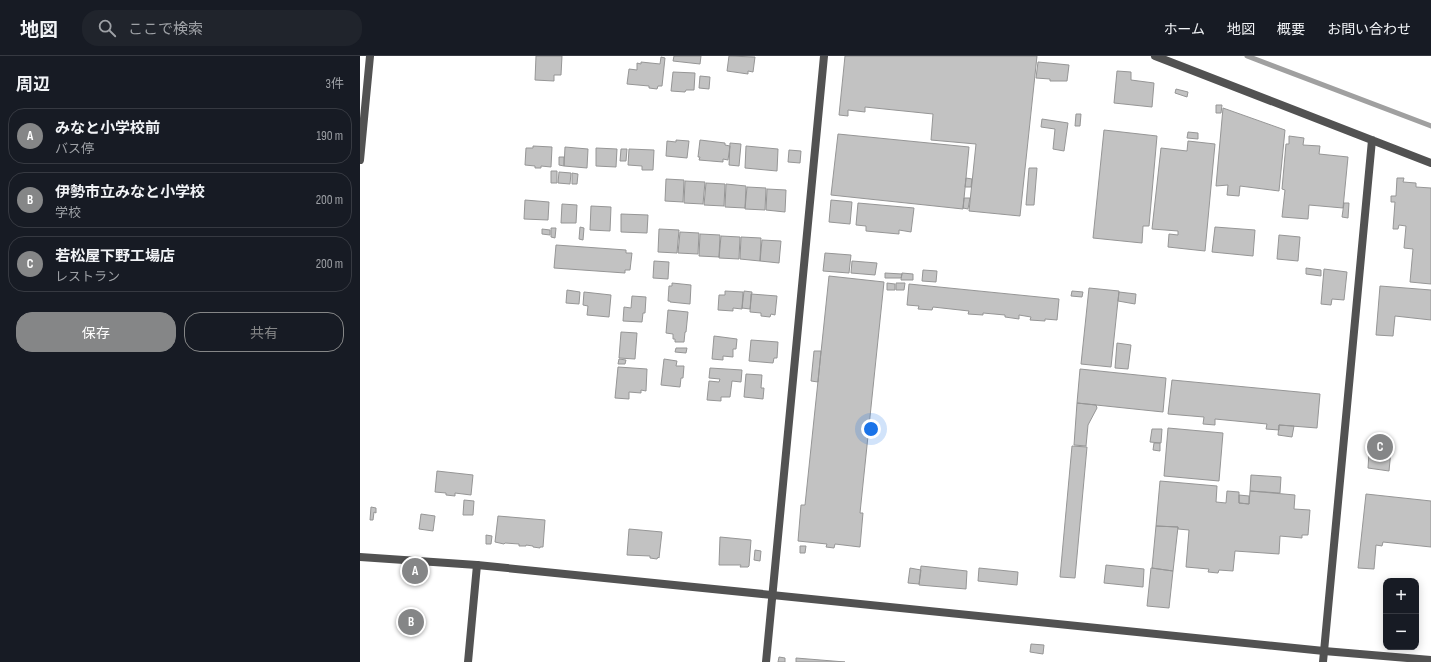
<!DOCTYPE html>
<html lang="ja">
<head>
<meta charset="utf-8">
<style>
  :root { --surface:#171b24; --page:#20242c; --text:#f1f3f6; --muted:#9ea1a6; --line:#363941; --accent:#858687 }
  body { margin:0; font-family:"Sofia Sans Condensed","Noto Sans JP",sans-serif; background:var(--page); color:var(--text) }
  .controls { position:absolute; right:12px; bottom:12px; display:grid; overflow:hidden; border-radius:8px; box-shadow:0 2px 10px #0003 }
  .controls button { width:36px; height:36px; display:grid; place-items:center; padding:0; border:0; border-bottom:1px solid var(--line); background:var(--surface); color:var(--text); font:20px sans-serif }
  .you { position:absolute; left:511px; top:373px; width:14px; height:14px; margin:-10px; border:3px solid #fff; border-radius:50%; background:#1a73e8; box-shadow:0 0 0 6px #1a73e833 }
  .badge { display:grid; place-items:center; width:26px; height:26px; border-radius:50%; background:var(--accent); color:#fff; font-size:13px; font-weight:700 }
  .pin { position:absolute; translate:-50% -50%; border:2px solid #fff; box-shadow:0 1px 4px #0006 }
  .list { margin:0; padding:0; list-style:none }
  h2 { display:flex; justify-content:space-between; align-items:center; height:52px; margin:0; padding:0 16px; font-size:17px }
  h2 small { font-size:13px; font-weight:400; color:var(--muted) }
  .list li { display:grid; grid-template-columns:26px 1fr auto; gap:12px; align-items:center; box-sizing:border-box; height:56px; margin:0 8px 8px; padding:0 8px; border:1px solid var(--line); border-radius:16px }
  .list b { display:block; font-size:15px; white-space:nowrap }
  .list p { margin:0; font-size:13px; white-space:nowrap; color:var(--muted) }
  .list em { font-size:13px; font-style:normal; color:var(--muted) }
  .actions { display:flex; gap:8px; padding:12px 16px }
  .actions a { flex:1; padding:9px 0; border:1px solid var(--accent); border-radius:16px; text-align:center; font-size:14px; color:var(--accent) }
  .actions .main { background:var(--accent); color:#fff }
  .icon { flex:none; width:22px; height:22px; fill:none; stroke:currentColor; stroke-width:2; stroke-linecap:round; stroke-linejoin:round }
  .map { position:relative; flex:none; width:1071px; height:606px; overflow:hidden }
  header { display:flex; align-items:center; gap:24px; box-sizing:border-box; height:56px; padding:0 20px; background:var(--surface); border-bottom:1px solid var(--line) }
  header strong { font-size:19px }
  nav { display:flex; gap:22px; margin-inline-start:auto; font-size:14px }
  .search { width:280px; height:36px; background:var(--page); display:flex; align-items:center; gap:10px; box-sizing:border-box; padding:0 14px; border-radius:16px; color:var(--muted); font-size:15px }
  main { display:flex }
  aside { flex:1; background:var(--surface) }
  .map>svg:first-child { display:block }
</style>
</head>
<body>
<header>
<strong>地図</strong>
<div class="search"><svg class="icon" aria-label="search" viewBox="0 0 24 24"><circle cx="10" cy="10" r="6"/><path d="M15 15l6 6"/></svg>ここで検索</div>
<nav><a>ホーム</a><a>地図</a><a>概要</a><a>お問い合わせ</a></nav>
</header>
<main>
<aside>
<h2>周辺<small>3件</small></h2>
<ul class="list">
<li><span class="badge">A</span><div><b>みなと小学校前</b><p>バス停</p></div><em>190 m</em></li>
<li><span class="badge">B</span><div><b>伊勢市立みなと小学校</b><p>学校</p></div><em>200 m</em></li>
<li><span class="badge">C</span><div><b>若松屋下野工場店</b><p>レストラン</p></div><em>200 m</em></li>
</ul>
<div class="actions"><a class="main">保存</a><a>共有</a></div>
</aside>
<div class="map">
<svg width="1071" height="606" viewBox="0 0 1071 606">
  <rect width="100%" height="100%" fill="#fff"/>
  <g fill="none" stroke-linecap="round" stroke-linejoin="round">
    <path stroke="#a0a0a0" stroke-width="5" d="M887,0L1071,70"/>
  </g>
  <path fill="#c2c2c2" stroke="#969696" d="M176,0H202L201,19H194V25L175,24Z
    M314,0H341L340,8L313,5Z
    M369,0L395,1L393,16L388,15V18L367,15Z
    M485,0H677L660,160L609,155L616,88L571,84L573,58L505,51V56L488,54V60L479,59Z
    M301,1L305,2L302,30H298L297,33L289,32V30L267,28L269,13L277,14V7L281,8V6L300,8Z
    M678,6L709,9L707,25H690V23L676,22Z
    M757,15L771,16V24L794,27L792,51L754,47Z
    M313,16L335,17L334,34H326L325,36L311,35Z
    M340,20L350,21L349,33L339,32Z
    M816,33L828,36L827,41L815,37Z
    M856,49H862L861,57H856Z
    M863,52L925,74L919,135L880,130L879,140L867,139L868,129L856,130Z
    M716,58H721L720,70H715Z
    M682,63L708,67L704,95L693,93L695,73L681,71Z
    M744,74L797,80L789,170H783L782,187L733,182Z
    M828,76L838,77V83L827,82Z
    M478,78L609,91L603,153L471,139Z
    M929,80L944,82L943,89L960,90L959,98L988,101L983,152L949,149L948,163L922,161L925,134L922,133L926,88H929Z
    M316,84L329,85L327,102L306,100L307,85L316,86Z
    M340,84L365,87V89L370,90L368,104L363,103V106L339,104L340,101H338Z
    M828,85L855,88L845,195L808,191L809,178L818,179V175L792,173L801,92L827,95Z
    M370,87L381,88L379,110L369,109Z
    M173,90L192,91L191,111L181,110V112H175V110L165,109L166,92H173Z
    M386,90L418,93L417,115L385,112Z
    M205,91L228,93L227,112L204,110Z
    M236,92L257,93L256,111L236,110Z
    M261,93H267L266,105H260Z
    M269,93L294,94L293,114H282V110L268,109Z
    M429,94L441,95L440,107L428,106Z
    M199,101H204V110L199,109Z
    M669,112H677L674,149H666Z
    M191,115H197V127H191Z
    M199,116L211,117L210,128L198,127Z
    M212,117L218,118L217,128H212Z
    M606,122L612,123L611,131H605Z
    M1037,122H1044L1043,126L1056,127V131L1071,132V228L1050,226L1053,193L1044,192L1046,170L1039,169L1038,173H1033L1035,146H1031V140H1036Z
    M306,123L324,124L323,146L305,145Z
    M325,125L345,126L343,148L324,147Z
    M346,127L365,128L364,150L344,149Z
    M366,128L386,130L385,152L365,151Z
    M387,131L406,132L405,154L385,153Z
    M407,133L426,134L425,156L406,154Z
    M604,142H610L608,153L603,152Z
    M165,144L189,146L188,164L164,163Z
    M471,144L492,146L490,168L469,166Z
    M498,147L554,152L551,176L539,174V178L506,175V170L496,169Z
    M984,147H989L988,162L982,161Z
    M202,148L217,149L216,167H201Z
    M231,150L251,151L250,175L230,174Z
    M261,158L288,159L287,177L261,176Z
    M220,171L224,172L223,184L219,183Z
    M855,171L895,174L893,200L852,196Z
    M191,172H196L195,182L191,181Z
    M182,173L190,174V179L182,178Z
    M299,173L319,174L317,197L298,196Z
    M320,176L339,177L338,198L318,197Z
    M340,178L360,179L359,201L339,200Z
    M919,179L940,181L938,205L917,203Z
    M361,180L380,181L379,203L359,202Z
    M381,181L401,182L400,205L380,203Z
    M402,184L421,185L419,207L400,205Z
    M196,189L266,194V197H272L270,214H265V217L194,212Z
    M465,197L491,199L489,217L463,215Z
    M294,205L309,206L308,223L293,222Z
    M492,205L517,207L515,219L491,217Z
    M946,212L961,214V220L946,218Z
    M964,213L987,216L984,244L972,243L971,249L961,248Z
    M563,214L577,215L576,226L562,225Z
    M525,217L542,218L541,222H525Z
    M542,217L553,218V224H541Z
    M469,220L524,226L500,457H503L500,491L475,488L474,492L466,491L467,488L438,485L441,449H445Z
    M312,227L331,229L330,248L310,246V245H308L309,230H312Z
    M527,227L535,228V234H527Z
    M536,227H545L544,234H536Z
    M549,228L699,243L697,264L685,263V265L670,264L671,261L659,259V263L645,261V259L623,257V259L608,258L609,255L573,251L572,254L558,253L559,250L547,249Z
    M1020,230L1071,234V264L1035,260L1033,280L1016,279Z
    M729,232L759,235L751,311L721,308Z
    M207,234L220,236L219,248L206,247Z
    M365,235L383,236L382,253L373,252V255L358,254L359,239H365Z
    M384,235L392,236L390,253L382,252Z
    M712,235L723,236L722,241L711,240Z
    M224,236L251,239L249,261L227,259L228,250L223,249Z
    M759,236L776,238L775,248L758,245Z
    M391,238L417,240L415,259L411,258L410,261L401,260V257L390,256Z
    M272,240L286,241L285,257H283L282,266L263,265L264,251L271,252Z
    M308,254L328,256L326,276H325L324,286H315V283H313V278L306,277Z
    M261,276L277,277L275,303L259,302Z
    M354,280L377,283L376,293H373V301L363,300V304L352,303Z
    M391,284L418,286L417,302H414L413,307L389,305Z
    M757,287L771,289L768,313L755,312Z
    M316,292H327L326,297L315,296Z
    M454,295H461L458,326L451,325Z
    M259,303L266,304L265,308H258Z
    M304,303L317,305L316,310H324L323,322H321L320,331L301,329Z
    M258,311L287,313L286,335L281,334V337L269,336V343L255,342Z
    M350,312L382,314L381,326L372,325L370,341H361V345L347,344L349,325L359,326L360,323L349,322Z
    M720,313L806,322L803,356L717,347Z
    M386,318L402,319L401,332H404L403,343L384,341Z
    M812,324L960,338L957,372L919,369V374L906,373L907,368L855,363V369L843,368L844,361L808,358Z
    M717,347L736,349L737,352L728,369L726,390L714,389Z
    M919,369L934,370L932,381L918,379Z
    M808,372L863,377L859,425L804,420Z
    M792,373H802L801,387L790,386Z
    M1010,382L1032,384L1029,415L1008,412Z
    M794,387H800V395L793,394Z
    M712,390L727,391L715,522L700,521Z
    M77,415L113,419L111,439L95,437V440L86,439V437L75,436Z
    M891,419L921,421L920,437L890,435Z
    M800,425L857,430L856,446L866,447L867,435L879,436V447L889,448L890,435L935,439L934,453L950,454L948,479H942V482L920,480L919,498L875,495L873,515L859,514L858,517L848,516L849,513L826,511L829,474L818,473V471L796,470Z
    M1006,438L1071,445V491L1023,486L1022,490L1016,489L1014,513L998,512Z
    M879,439L889,440V448L879,447Z
    M104,444L114,445L113,459H103Z
    M11,451L16,452V457L14,456L13,464H10Z
    M61,458L75,460L73,475L59,473Z
    M138,460L185,464L183,491H180V492L173,491V490L166,489V490H159V488L145,487L144,488L135,486Z
    M796,470L818,471L813,515L792,512Z
    M269,473L302,476L299,502L298,501L297,503L290,502V500L267,499Z
    M126,479L132,480L131,488H126Z
    M360,481L391,484L389,510L388,511H380L381,509H359Z
    M440,490H446L445,497H440Z
    M395,494L401,495L400,505L394,504Z
    M746,509L784,513L783,531L744,527Z
    M561,510L607,515L606,533L559,529Z
    M550,512L561,514L559,528L548,527Z
    M619,512L658,516L657,529L618,525Z
    M791,512L813,515L809,552L787,550Z
    M671,588L684,589L683,598L670,596Z
    M419,601L425,602V606H418Z
    M436,602L485,606H436Z"/>
  <g fill="none" stroke-linecap="round" stroke-linejoin="round">
    <path stroke="#525252" stroke-width="8" d="M795,0L1071,107
      M0,104L10,0
      M108,606L117,509
      M406,606L464,0
      M963,606L1012,84"/>
    <path stroke="#525252" stroke-width="8" d="M0,501L117,509L964,595L1071,604"/>
  </g>
</svg>
<div class="controls">
<button>+</button>
<button>−</button>
</div>
<div class="you"></div>
<div class="pin badge" style="left:55px;top:515px">A</div>
<div class="pin badge" style="left:51px;top:566px">B</div>
<div class="pin badge" style="left:1020px;top:391px">C</div>
</div>
</main>
</body>
</html>
